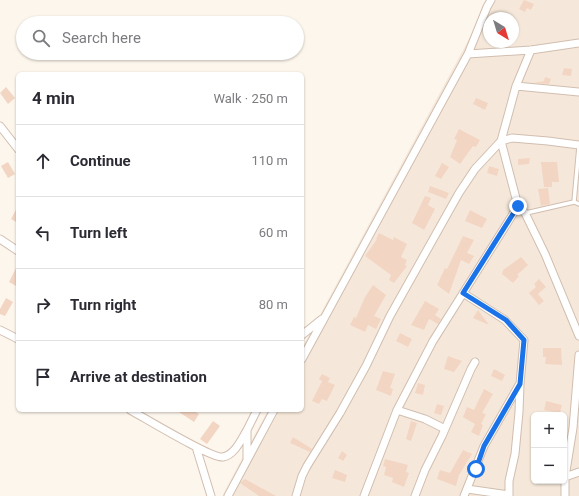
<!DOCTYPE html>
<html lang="en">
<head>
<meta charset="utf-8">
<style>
  :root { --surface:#fff; --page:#f7f7f7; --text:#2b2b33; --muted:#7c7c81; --line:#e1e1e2 }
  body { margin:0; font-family:Roboto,sans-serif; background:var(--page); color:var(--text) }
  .controls { position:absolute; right:12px; bottom:12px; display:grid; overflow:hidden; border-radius:6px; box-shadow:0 1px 3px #0004 }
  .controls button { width:36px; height:36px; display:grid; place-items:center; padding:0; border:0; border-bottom:1px solid var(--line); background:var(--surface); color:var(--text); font:20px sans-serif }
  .compass { position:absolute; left:483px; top:12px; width:36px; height:36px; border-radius:50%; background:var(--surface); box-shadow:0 1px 3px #0004; rotate:142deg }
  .stop { position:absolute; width:12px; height:12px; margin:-9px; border:3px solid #1a73e8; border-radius:50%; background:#fff }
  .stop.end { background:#1a73e8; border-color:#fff; box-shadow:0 1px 4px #0008 }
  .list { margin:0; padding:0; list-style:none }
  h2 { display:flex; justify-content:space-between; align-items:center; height:52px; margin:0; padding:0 16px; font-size:17px }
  h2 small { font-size:13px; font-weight:400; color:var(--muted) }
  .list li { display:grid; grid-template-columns:26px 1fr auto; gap:12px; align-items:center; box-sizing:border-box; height:72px; padding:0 16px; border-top:1px solid var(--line) }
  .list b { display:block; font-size:15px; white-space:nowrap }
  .list em { font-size:13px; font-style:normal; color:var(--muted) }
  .icon { flex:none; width:22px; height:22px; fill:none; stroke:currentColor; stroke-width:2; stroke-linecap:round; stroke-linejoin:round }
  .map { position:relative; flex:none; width:579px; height:496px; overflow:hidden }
  .search { position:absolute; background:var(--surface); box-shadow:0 1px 3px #0004; left:16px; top:16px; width:288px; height:44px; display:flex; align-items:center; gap:10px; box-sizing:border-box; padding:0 14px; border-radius:22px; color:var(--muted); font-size:15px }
  .panel { position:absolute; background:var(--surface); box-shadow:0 1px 3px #0004; left:16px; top:72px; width:288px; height:340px; border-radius:6px }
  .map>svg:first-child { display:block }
</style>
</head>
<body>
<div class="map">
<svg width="579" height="496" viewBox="0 0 579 496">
  <rect width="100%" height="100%" fill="#fdf6ec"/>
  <path fill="#f5e8da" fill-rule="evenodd" d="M490,0H579V496H222L268,410H302V348ZM489,18H513V42H489ZM534,415H564V481H534Z"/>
  <path fill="#f3d5c3" d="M524,0L534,4L531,10L527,8L525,12L519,9Z
    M564,68L572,69L571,76L562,75Z
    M545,77L551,79L549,84L534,83L544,81Z
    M6,87L15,98L8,104L0,93Z
    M476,98L488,103L485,110L473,104Z
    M459,129L480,140L476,147L473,146L460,164L450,157L457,140L454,139Z
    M530,158L529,164L518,165V159Z
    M8,162L15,174L8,178L1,166Z
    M541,162H557L559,182H552V187H544Z
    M442,163L449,167L441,179L435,176Z
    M489,166L499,169L497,176L487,173Z
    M430,186L449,193L446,199L428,192Z
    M548,188L550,204L541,206L538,189Z
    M425,196L431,198L428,205L435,209L424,230L412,223Z
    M18,206V223L11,219Z
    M470,210L487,219L482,228L465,221Z
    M379,233L393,240L394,237L407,244L401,257L407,260L405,265L407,266L394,283L389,280L391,275L365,256L377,239H376Z
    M463,236L474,240L467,253L474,256L469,264L461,260L449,294L437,285L445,268L447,269Z
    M521,257L528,265L517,275L519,276L513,283L502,274L503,270Z
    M18,264V287L9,282Z
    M539,279L546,287L538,294L544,301L539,305L529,293L536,287L534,284Z
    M373,285L386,295L374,316L381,319L376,329L368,325L365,332L350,325L354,317L356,318L365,297Z
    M6,298L13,302L5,316L0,314V309Z
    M425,301L439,309L435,315L441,319L438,324L429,319L424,330L411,325Z
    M478,310L489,325L473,318Z
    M400,333L412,339L408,347L396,341Z
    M543,348H561L562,365L545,364L546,357H543Z
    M448,356L462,361L454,372L444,369Z
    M494,369L505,375L502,381L491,376Z
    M383,371L395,374L390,388L393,389L391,396L376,390Z
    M322,374L330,378L328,382L335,385L327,401L322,399L319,404L312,401L322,381L319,379Z
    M418,383L425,385L423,395L415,393Z
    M484,389L493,394L482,413L486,414L481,424L483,425L479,436L471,432L475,424L463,417L467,407L474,410Z
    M546,401L562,405L560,413L544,410Z
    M437,404L444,406L441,415L434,413Z
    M176,410H193L199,414L194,422Z
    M213,421L220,426L207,444L200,439Z
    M411,421L417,423L411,441L406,439Z
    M293,437L312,449L310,452L290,443Z
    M463,450L472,454L459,475L456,486L437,479L440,470L450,473Z
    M342,451L347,455L343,461L338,458Z
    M385,459L408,465L406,472L409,473L404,487L392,482L393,478L384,475L386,467L383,466Z
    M335,470L347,475L345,482L332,478Z
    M245,479L276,496H259L240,483Z"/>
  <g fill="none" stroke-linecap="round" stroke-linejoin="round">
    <defs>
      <path id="service" d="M574,202L579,147
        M526,213L574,202L579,204"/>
      <path id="minor" d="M531,50L516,86L501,141L518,206L525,213L545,254L579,336
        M468,54L531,50L579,43
        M516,86L579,92
        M0,126L18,149
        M0,239L18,251
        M463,293L505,320L524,340L520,384L519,412L515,454L509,481V496
        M0,330L18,339
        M302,335L322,319
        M302,359L468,54L487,7L491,0
        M130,410C145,418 212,459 223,457C235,455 242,438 247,430
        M397,410L425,419L445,429
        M196,447L211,496
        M247,459V430L257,410
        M565,477L579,472
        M467,489L509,495
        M228,496L274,410
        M296,496L302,476L307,466L340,413L366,366L390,316L459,193L475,169L501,141L512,138L548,141L579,145
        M364,496L397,410L433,341L518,206
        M415,496L425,470L442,436L471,369L475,362
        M464,496L484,446L519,385
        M565,496V477L573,428L579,355"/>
    </defs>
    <use href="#service" stroke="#d1beb0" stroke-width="5.5"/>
    <use href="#minor" stroke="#d1beb0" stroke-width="9"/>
    <use href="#service" stroke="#fff" stroke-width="3.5"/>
    <use href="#minor" stroke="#fff" stroke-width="7"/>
  </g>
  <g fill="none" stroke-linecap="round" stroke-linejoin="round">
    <path stroke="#1a73e8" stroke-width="5" d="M476,469L484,446L520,384L524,340L506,320L463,293L518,206"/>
  </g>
</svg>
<div class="controls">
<button>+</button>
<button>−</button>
</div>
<svg class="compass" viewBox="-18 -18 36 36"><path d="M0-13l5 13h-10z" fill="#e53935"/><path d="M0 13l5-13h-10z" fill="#7c7c81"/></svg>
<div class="stop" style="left:476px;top:469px"></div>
<div class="stop end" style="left:518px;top:206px"></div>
<div class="search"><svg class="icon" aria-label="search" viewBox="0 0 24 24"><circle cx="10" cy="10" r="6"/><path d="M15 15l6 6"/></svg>Search here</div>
<section class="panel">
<h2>4 min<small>Walk · 250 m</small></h2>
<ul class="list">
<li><svg class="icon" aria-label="ahead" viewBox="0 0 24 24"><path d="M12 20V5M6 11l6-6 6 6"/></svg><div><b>Continue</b></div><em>110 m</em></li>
<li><svg class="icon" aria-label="left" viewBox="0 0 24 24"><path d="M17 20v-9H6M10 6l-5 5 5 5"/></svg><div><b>Turn left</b></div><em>60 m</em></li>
<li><svg class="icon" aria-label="right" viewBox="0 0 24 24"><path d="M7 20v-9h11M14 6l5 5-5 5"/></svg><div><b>Turn right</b></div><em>80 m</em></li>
<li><svg class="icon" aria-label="arrive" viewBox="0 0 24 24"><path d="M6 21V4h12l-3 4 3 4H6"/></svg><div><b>Arrive at destination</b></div></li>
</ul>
</section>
</div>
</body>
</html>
